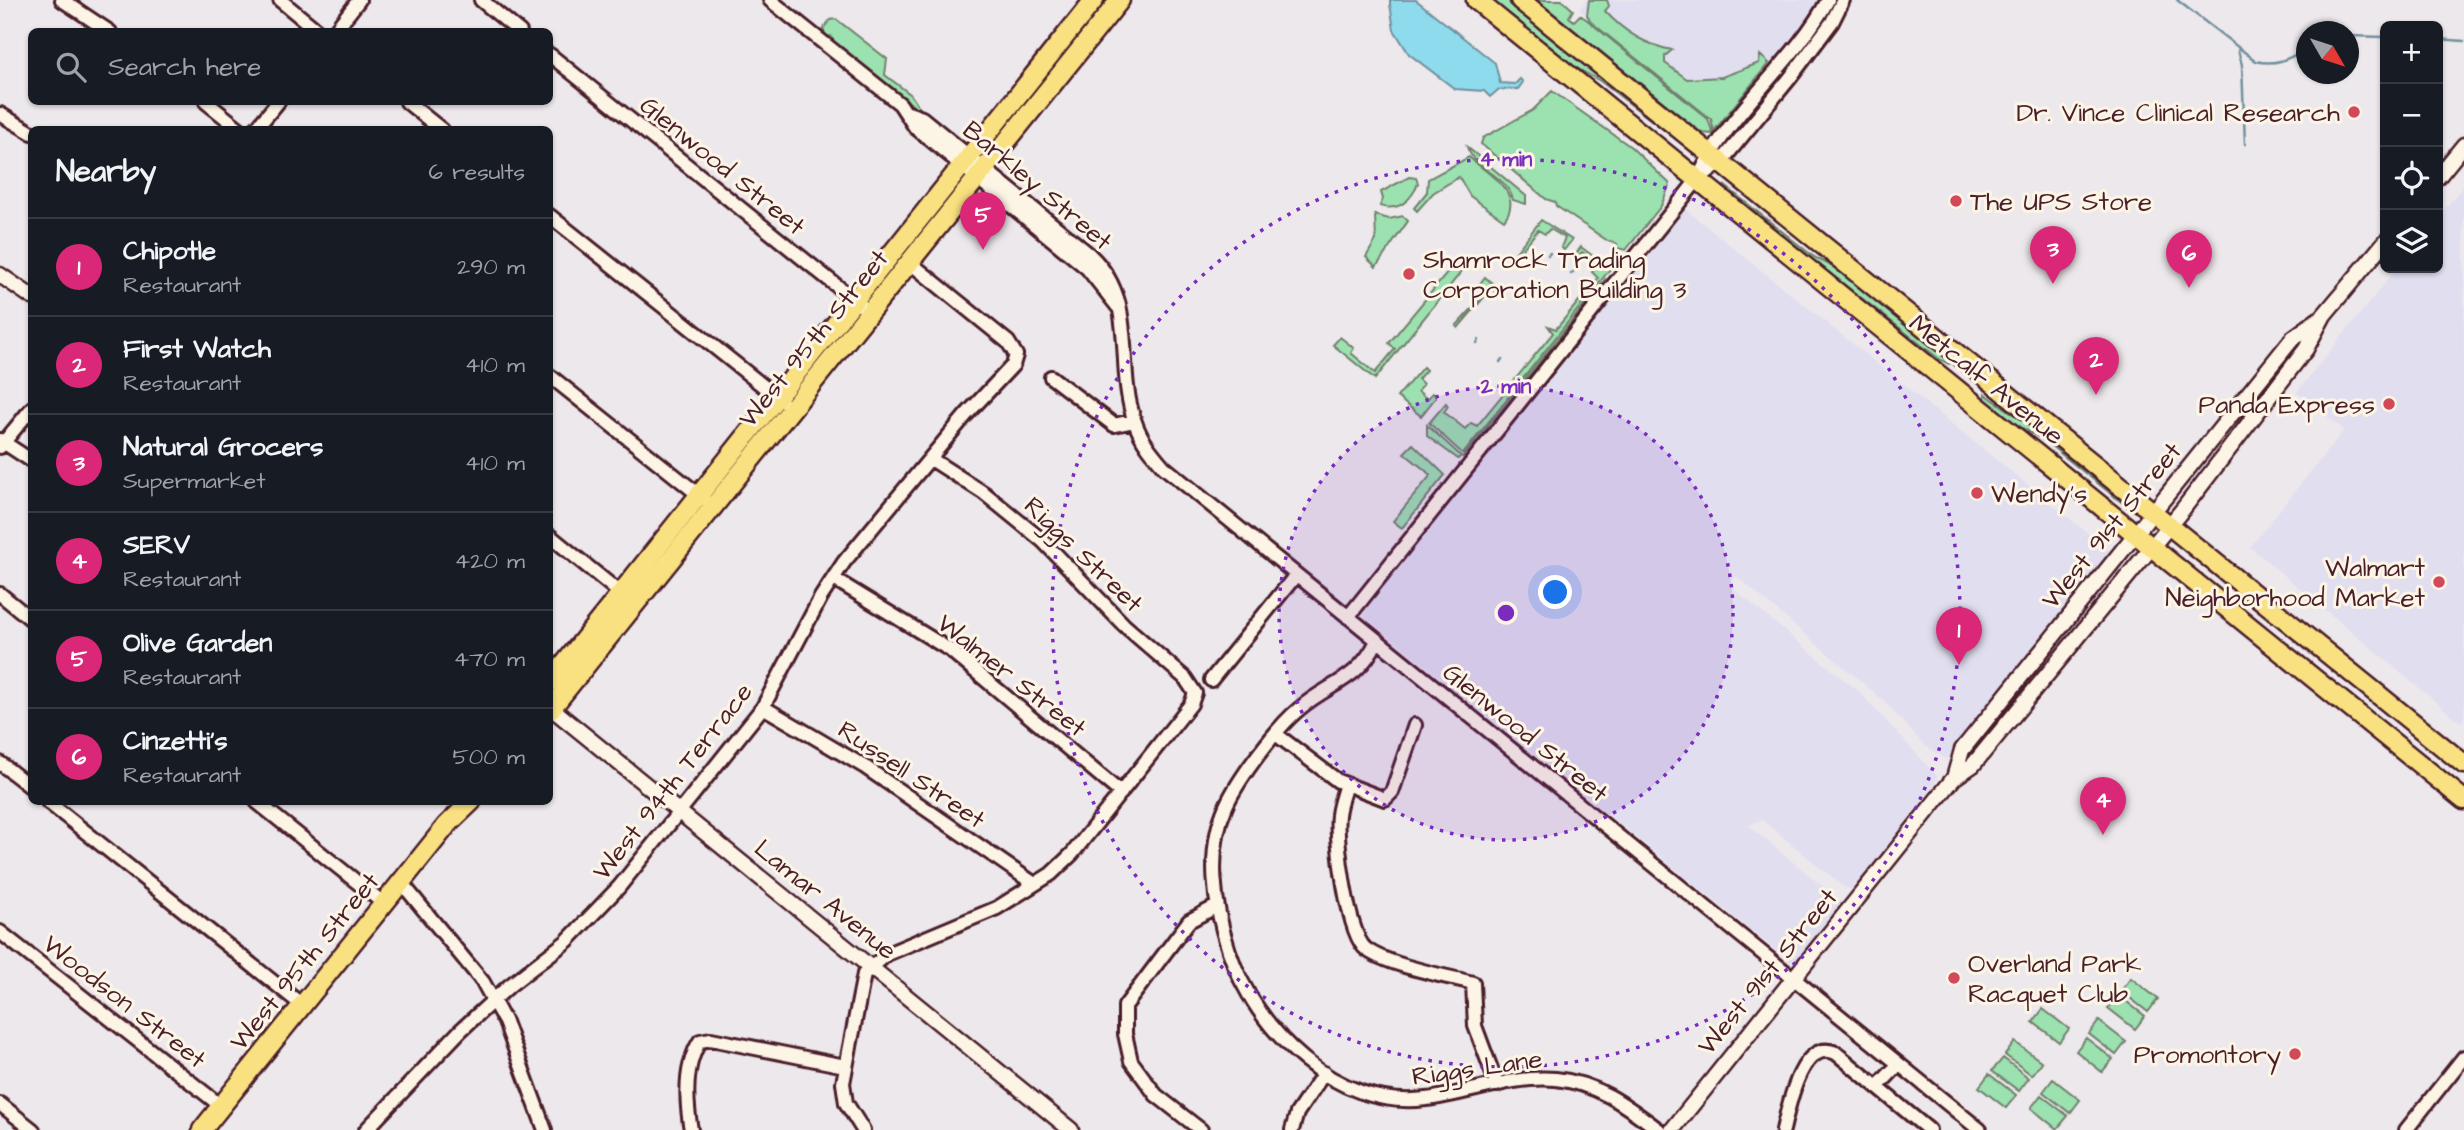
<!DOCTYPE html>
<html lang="en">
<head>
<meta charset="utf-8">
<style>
  :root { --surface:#171b24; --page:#20242c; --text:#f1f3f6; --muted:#9ea1a6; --line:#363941; --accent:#db2777 }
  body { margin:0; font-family:"Architects Daughter",sans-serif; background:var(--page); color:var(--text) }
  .controls { position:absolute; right:21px; top:21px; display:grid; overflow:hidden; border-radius:10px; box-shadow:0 2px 5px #0004 }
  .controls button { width:63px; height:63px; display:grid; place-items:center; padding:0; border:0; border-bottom:2px solid var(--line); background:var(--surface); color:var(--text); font:35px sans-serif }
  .compass { position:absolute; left:2296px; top:21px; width:63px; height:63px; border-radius:50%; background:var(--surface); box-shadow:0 2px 5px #0004; rotate:129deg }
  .you { position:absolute; left:1556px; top:593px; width:24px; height:24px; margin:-18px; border:5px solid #fff; border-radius:50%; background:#1a73e8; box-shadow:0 0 0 10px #1a73e833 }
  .badge { display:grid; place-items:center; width:46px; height:46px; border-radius:50%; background:var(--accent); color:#fff; font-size:23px; font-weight:700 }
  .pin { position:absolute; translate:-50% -58px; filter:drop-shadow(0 2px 4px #0008) }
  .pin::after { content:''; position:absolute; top:37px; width:24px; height:21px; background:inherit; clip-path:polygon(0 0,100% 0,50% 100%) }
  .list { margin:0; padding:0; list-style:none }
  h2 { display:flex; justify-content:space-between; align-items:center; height:91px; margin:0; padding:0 28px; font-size:30px }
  h2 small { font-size:23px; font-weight:400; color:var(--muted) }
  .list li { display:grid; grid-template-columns:46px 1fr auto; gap:21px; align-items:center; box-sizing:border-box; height:98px; padding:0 28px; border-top:2px solid var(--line) }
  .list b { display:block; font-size:26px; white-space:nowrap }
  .list p { margin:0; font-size:23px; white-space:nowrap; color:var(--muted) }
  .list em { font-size:23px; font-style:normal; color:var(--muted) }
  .icon { flex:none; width:38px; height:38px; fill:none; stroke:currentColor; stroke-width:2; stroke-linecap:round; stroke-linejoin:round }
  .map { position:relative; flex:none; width:2464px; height:1130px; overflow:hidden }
  .search { position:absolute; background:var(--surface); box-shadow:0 2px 5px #0004; left:28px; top:28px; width:525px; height:77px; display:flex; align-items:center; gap:18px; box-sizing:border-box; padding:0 24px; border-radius:10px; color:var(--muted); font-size:26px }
  .panel { position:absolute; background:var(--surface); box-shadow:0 2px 5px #0004; left:28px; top:126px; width:525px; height:679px; border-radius:10px }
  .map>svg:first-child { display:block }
</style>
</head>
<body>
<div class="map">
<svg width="2464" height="1130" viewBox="0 0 2464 1130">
  <rect width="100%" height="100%" fill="#ece8eb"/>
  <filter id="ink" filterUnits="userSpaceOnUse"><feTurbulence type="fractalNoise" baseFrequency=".0143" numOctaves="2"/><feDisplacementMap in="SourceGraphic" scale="14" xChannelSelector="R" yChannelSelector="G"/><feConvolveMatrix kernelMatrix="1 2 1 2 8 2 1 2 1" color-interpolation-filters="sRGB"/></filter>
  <g filter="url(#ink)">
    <path fill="#e1def0" d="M1586,0H1822L1810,21L1723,128L1580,10Z
      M2464,185V718L2460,722L2250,547L2344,430L2297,392L2397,268H2438V217Z
      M1685,209L2111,552L2100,570L1946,759L1924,745L1882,699L1736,576L1732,583L1736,591L1859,692L1937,776L1935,783L1896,838L1854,890L1844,887L1761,819L1749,826L1844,904L1800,959L1790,962L1364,616L1366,608Z"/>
    <path fill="#9be2b0" stroke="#72806e" stroke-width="2" d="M1486,0H1511L1670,129L1690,150L1600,81L1566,62Z
      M1537,0H1562L1573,10L1569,17L1574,21L1580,15L1586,19L1708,119L1713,134L1702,133Z
      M1589,0H1607L1609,6L1605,11C1623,31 1645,45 1672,50L1665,56V63L1687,79L1722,77L1759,63L1760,55L1769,63L1714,131L1711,119L1591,22L1587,15Z
      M836,19L887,59L885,75L910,94L925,115L834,42L831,36L827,37L823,29L830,20Z
      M1552,91L1631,147L1670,184L1661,206L1626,250L1617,248V244L1608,241L1556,206L1555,202L1546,199L1481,144L1483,138L1533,110Z
      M1467,147L1526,196V204L1513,200C1507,175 1475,170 1467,147Z
      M1469,157C1486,173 1526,193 1504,220L1470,196L1459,177L1433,193L1417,211L1414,208L1427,192L1428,179Z
      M1409,177L1416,178L1418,183C1412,200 1398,212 1380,206L1383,199L1381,192Z
      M1724,185L1814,257L1849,275L1952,361L1949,364L1939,359C1870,304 1800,251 1731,196Z
      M1375,215L1389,219L1403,216L1408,221L1376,267L1366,257L1376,240Z
      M1541,220L1572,240L1564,250L1561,247L1565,238L1550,229L1545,234L1538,230L1515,258L1513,256Z
      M1581,247L1610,269L1463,454L1429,423L1446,403L1448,406L1444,412L1465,429L1471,423L1477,426L1553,333L1548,326L1556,329L1598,278L1592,272L1596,266L1585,254L1582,252L1576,259L1574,257Z
      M1458,260L1466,266L1375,379L1333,345L1340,337L1354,348L1351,353L1375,373L1395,349L1389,343Z
      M1485,277L1500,290L1497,293L1491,289L1458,328L1456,326L1480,300L1473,293Z
      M1606,278L1532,374L1462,458L1463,457Z
      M1423,367L1426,370L1418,379L1423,384L1418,391L1427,399L1433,393L1436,397L1421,416L1397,397Z
      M1985,394L2074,456L2133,505L2130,509L2045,441L2007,419L1985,402Z
      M1427,425L1461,456L1458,459L1427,436Z
      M1413,444L1445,475L1402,528L1393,521L1431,475L1404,453Z
      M2131,978L2158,999L2148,1012L2121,991Z
      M2118,995L2145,1016L2135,1029L2108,1008Z
      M2043,1009L2069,1029L2059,1042L2033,1022Z
      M2099,1021L2126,1042L2116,1055L2089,1034Z
      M2086,1038L2113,1059L2102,1072L2076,1051Z
      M2015,1042L2042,1062L2032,1075L2005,1055Z
      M2003,1058L2029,1078L2019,1091L1992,1071Z
      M1989,1074L2016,1095L2006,1108L1979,1087Z
      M2053,1079L2080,1100L2070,1113L2043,1092Z
      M2041,1095L2068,1116L2057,1129L2031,1108Z"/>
    <path fill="#8ddbec" stroke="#72909f" stroke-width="2" d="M1416,0L1495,63L1500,83L1515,84L1520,79L1523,82L1518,89L1498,90L1490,97L1484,91L1455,89L1409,54L1394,30L1390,4V0Z"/>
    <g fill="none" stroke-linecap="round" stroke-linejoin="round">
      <path stroke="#72909f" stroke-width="2.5" d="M2177,0L2256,61C2276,66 2288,59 2306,49
        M2348,36L2385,37
        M2438,39L2464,41
        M2238,50L2242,65L2245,144
        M1548,255L1550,253
        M1571,274L1573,272
        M1477,343L1479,340
        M1500,362L1502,359"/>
      <defs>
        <path id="minor" d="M62,0L110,32
          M280,0L319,32
          M481,0L520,32
          M770,0L900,104L915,127L1087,268L1118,307
          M334,32L359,0
          M550,55L868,311
          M206,102L241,130
          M407,102L442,130
          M908,113L922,118L1090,255C1140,302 1114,364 1135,422C1141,440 1152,453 1164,467L1980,1130
          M0,114L32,133
          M255,130L278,102
          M1698,179C1728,111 1793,65 1828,0
          M550,216L782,401
          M550,376L704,499
          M1051,377L1114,425L1134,421
          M0,440L32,461
          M0,447L32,408
          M550,536L625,597
          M834,579L950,650L1121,793
          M0,594L32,620
          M1348,617L1686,194L1698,179L1721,162L1790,78L1832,22L1843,0
          M1377,641C1357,682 1330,682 1299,709C1277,727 1238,779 1226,806C1206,850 1214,906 1229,951C1255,1030 1337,1111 1426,1099C1469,1094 1512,1075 1556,1079C1597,1083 1627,1106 1659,1130
          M1211,680L1296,575
          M763,707L865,767L1033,883
          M1277,735L1338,781L1385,799L1392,792L1415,725
          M0,763L32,788
          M1346,784C1343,794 1339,805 1338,815C1335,838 1348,936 1366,949C1386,965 1446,976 1473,983L1475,1026L1497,1085
          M48,802L302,1005
          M257,802L383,903
          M401,882L483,982L505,1022L545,1130
          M0,932L221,1106
          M1877,1087L1899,1064
          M0,1104L33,1130
          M366,1130L461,1030L509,986L567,941L619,887L763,707L821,597L844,562L966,415L1013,365L1016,355L1008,342L908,261
          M691,1130C686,1102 684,1066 700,1041L711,1039L845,1066
          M863,1130L846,1103L843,1083L864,974L887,954L997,908L1051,874L1072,854L1191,704L1195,693L1185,678L1124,625L1043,541L984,493L931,459
          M1201,1130L1156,1095L1131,1061L1125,1034V1006L1189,921L1217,906
          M1292,1130L1297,1113L1324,1073
          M1783,1130C1788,1109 1801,1037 1836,1053L1929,1130
          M2406,1130L2464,1057"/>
        <path id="tertiary" d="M2438,177L2464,145
          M0,275L32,297
          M550,707L1071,1130
          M1954,778L1962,750L2293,338L2319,319
          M1672,1130L1954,778L1973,765L2183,509L2306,349L2324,315L2385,242"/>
        <path id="primary" d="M1476,0L2464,800
          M1520,0L2464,764
          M550,682L1094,0
          M550,710L1120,0
          M202,1130L447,825L471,802"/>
      </defs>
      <use href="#minor" stroke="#4a1f2b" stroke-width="18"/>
      <use href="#tertiary" stroke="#4a1f2b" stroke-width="19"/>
      <use href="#primary" stroke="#4a1f2b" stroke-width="23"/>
      <use href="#minor" stroke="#fcf5e5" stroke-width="12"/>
      <use href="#tertiary" stroke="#fcf5e5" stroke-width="14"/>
      <use href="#primary" stroke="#f9e181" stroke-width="18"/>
    </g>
  </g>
  <circle cx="1506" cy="613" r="227" fill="#7b2cbf" fill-opacity=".12"/>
  <g fill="none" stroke="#7b2cbf" stroke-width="3.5" stroke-dasharray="3.5 7">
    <circle cx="1506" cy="613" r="227"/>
    <circle cx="1506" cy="613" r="454"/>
  </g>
  <g fill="#d1495b" stroke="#fcf5e5" stroke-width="2.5">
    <circle cx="2354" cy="112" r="7"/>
    <circle cx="1956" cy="201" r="7"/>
    <circle cx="1409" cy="274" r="7"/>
    <circle cx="2389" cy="404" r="7"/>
    <circle cx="1977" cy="493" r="7"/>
    <circle cx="2439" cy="582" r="7"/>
    <circle cx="1954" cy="978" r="7"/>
    <circle cx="2295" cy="1054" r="7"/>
  </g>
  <g text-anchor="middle" stroke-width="6" stroke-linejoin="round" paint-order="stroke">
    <g font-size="26" fill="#4a1f2b" stroke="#fcf5e5" text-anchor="end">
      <text x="2340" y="121">Dr. Vince Clinical Research</text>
      <text x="1970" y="210" text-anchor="start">The UPS Store</text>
      <text x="1423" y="268" text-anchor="start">Shamrock Trading<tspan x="1423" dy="30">Corporation Building 3</tspan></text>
      <text x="2375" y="413">Panda Express</text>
      <text x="1991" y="502" text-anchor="start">Wendy's</text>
      <text x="2425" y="576">Walmart<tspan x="2425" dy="30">Neighborhood Market</tspan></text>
      <text x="1968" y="972" text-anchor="start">Overland Park<tspan x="1968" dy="30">Racquet Club</tspan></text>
      <text x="2281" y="1063">Promontory</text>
    </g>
    <g font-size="26" fill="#4a1f2b" stroke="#fcf5e5">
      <text transform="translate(723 165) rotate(39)" y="9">Glenwood Street</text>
      <text transform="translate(1038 185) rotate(40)" y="9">Barkley Street</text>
      <text transform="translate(813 338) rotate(-51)" y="9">West 95th Street</text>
      <text transform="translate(1987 379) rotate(39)" y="9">Metcalf Avenue</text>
      <text transform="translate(2111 525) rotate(-51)" y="9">West 91st Street</text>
      <text transform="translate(1084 554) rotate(44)" y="9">Riggs Street</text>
      <text transform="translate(1012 675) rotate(38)" y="9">Walmer Street</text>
      <text transform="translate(1526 732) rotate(39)" y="9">Glenwood Street</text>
      <text transform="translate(912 774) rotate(34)" y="9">Russell Street</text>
      <text transform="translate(672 781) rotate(-52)" y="9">West 94th Terrace</text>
      <text transform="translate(826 899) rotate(39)" y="9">Lamar Avenue</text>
      <text transform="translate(304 961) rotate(-51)" y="9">West 95th Street</text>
      <text transform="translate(1767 971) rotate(-51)" y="9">West 91st Street</text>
      <text transform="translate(125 1001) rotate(38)" y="9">Woodson Street</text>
      <text transform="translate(1477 1067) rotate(-8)" y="9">Riggs Lane</text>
    </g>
  </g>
  <circle cx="1506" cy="613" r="10" fill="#7b2cbf" stroke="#fcf5e5" stroke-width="3.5"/>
  <g font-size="21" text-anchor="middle" font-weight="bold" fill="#7b2cbf" stroke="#fcf5e5" stroke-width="6" stroke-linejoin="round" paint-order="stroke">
    <text x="1506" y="166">4 min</text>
    <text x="1506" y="393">2 min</text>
  </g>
</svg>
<div class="controls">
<button>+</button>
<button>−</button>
<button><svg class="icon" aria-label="locate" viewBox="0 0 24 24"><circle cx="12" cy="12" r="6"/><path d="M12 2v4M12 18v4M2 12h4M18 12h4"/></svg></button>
<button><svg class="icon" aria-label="layers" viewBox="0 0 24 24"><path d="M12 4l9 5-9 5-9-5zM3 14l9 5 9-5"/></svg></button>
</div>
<svg class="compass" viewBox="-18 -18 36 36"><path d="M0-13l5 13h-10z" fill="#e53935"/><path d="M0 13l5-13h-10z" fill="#9ea1a6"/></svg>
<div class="you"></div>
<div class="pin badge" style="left:1959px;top:665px">1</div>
<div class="pin badge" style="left:2096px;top:395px">2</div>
<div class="pin badge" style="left:2053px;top:284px">3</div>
<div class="pin badge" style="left:2103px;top:835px">4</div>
<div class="pin badge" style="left:983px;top:250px">5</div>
<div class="pin badge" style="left:2189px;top:288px">6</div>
<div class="search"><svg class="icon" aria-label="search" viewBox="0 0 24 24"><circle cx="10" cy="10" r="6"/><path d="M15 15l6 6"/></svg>Search here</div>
<section class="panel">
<h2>Nearby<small>6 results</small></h2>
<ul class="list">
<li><span class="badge">1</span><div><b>Chipotle</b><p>Restaurant</p></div><em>290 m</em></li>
<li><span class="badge">2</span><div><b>First Watch</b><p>Restaurant</p></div><em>410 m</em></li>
<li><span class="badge">3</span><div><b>Natural Grocers</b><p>Supermarket</p></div><em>410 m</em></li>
<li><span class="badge">4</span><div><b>SERV</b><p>Restaurant</p></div><em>420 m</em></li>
<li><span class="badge">5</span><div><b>Olive Garden</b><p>Restaurant</p></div><em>470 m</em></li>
<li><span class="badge">6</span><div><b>Cinzetti's</b><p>Restaurant</p></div><em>500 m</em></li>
</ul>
</section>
</div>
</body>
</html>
